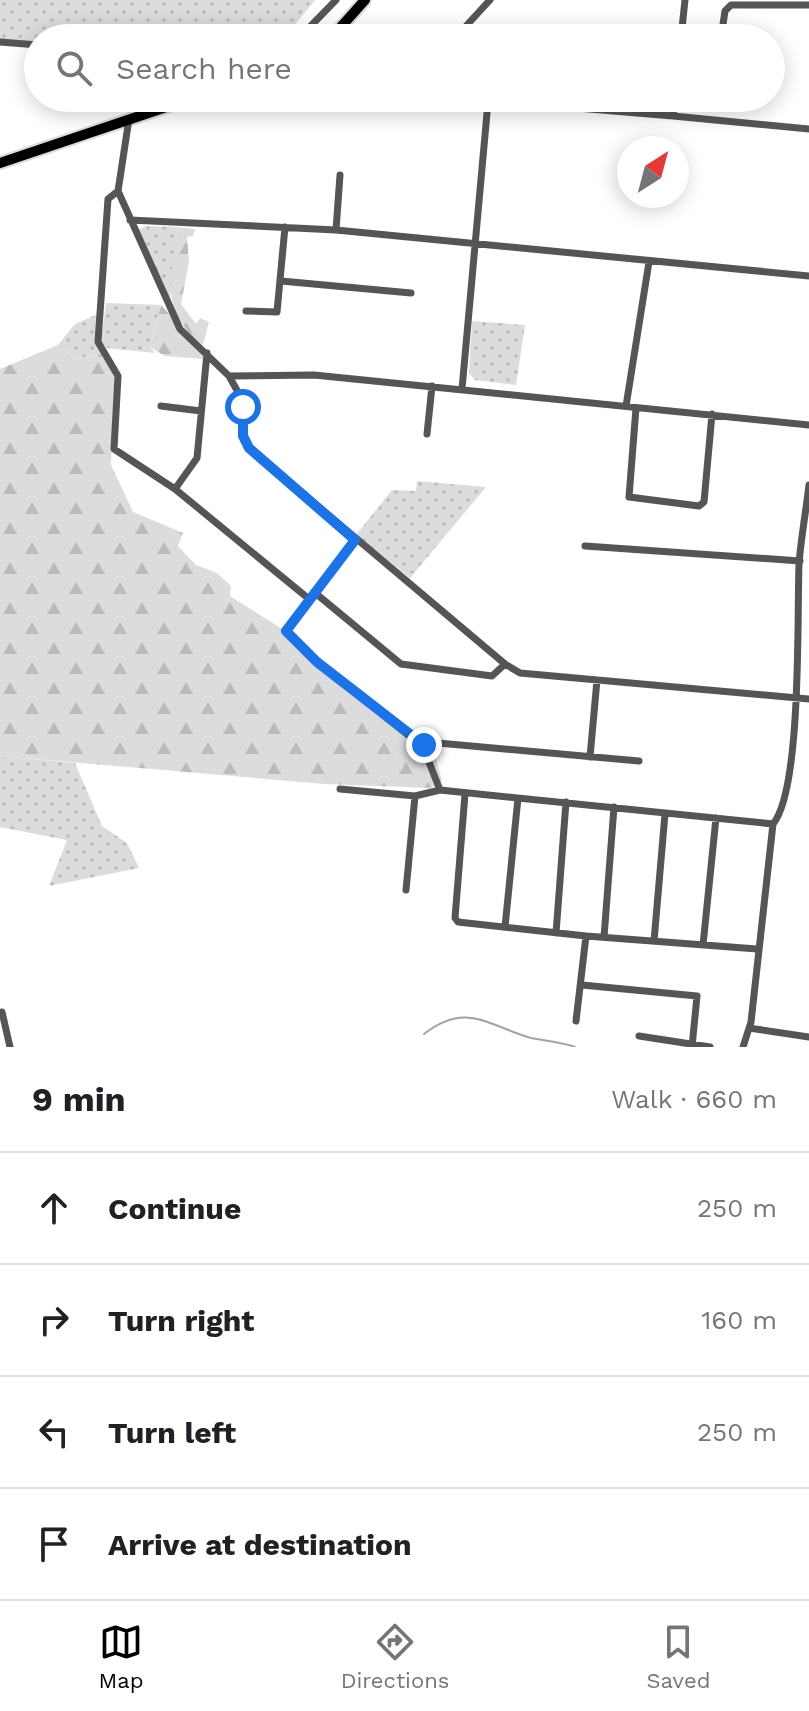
<!DOCTYPE html>
<html lang="en">
<head>
<meta charset="utf-8">
<style>
  :root { --surface:#fff; --page:#f6f6f6; --text:#202124; --muted:#757577; --line:#e0e0e0; --accent:#000 }
  body { margin:0; font-family:"Work Sans",sans-serif; background:var(--page); color:var(--text) }
  .compass { position:absolute; left:617px; top:136px; width:72px; height:72px; border-radius:50%; background:var(--surface); box-shadow:0 4px 20px #0003; rotate:36deg }
  .stop { position:absolute; width:24px; height:24px; margin:-18px; border:6px solid #1a73e8; border-radius:50%; background:#fff }
  .stop.end { background:#1a73e8; border-color:#fff; box-shadow:0 2px 8px #0008 }
  .list { margin:0; padding:0; list-style:none }
  h2 { display:flex; justify-content:space-between; align-items:center; height:104px; margin:0; padding:0 32px; font-size:34px }
  h2 small { font-size:26px; font-weight:400; color:var(--muted) }
  .list li { display:grid; grid-template-columns:52px 1fr auto; gap:24px; align-items:center; box-sizing:border-box; height:112px; padding:0 32px; border-top:2px solid var(--line) }
  .list b { display:block; font-size:30px; white-space:nowrap }
  .list em { font-size:26px; font-style:normal; color:var(--muted) }
  .icon { flex:none; width:44px; height:44px; fill:none; stroke:currentColor; stroke-width:2; stroke-linecap:round; stroke-linejoin:round }
  .map { position:relative; flex:none; width:809px; height:1047px; overflow:hidden }
  .search { position:absolute; background:var(--surface); box-shadow:0 4px 20px #0003; left:24px; right:24px; top:24px; height:88px; display:flex; align-items:center; gap:20px; box-sizing:border-box; padding:0 28px; border-radius:44px; color:var(--muted); font-size:30px }
  .sheet { height:552px; background:var(--surface) }
  nav { display:flex; justify-content:space-around; align-items:center; box-sizing:border-box; height:112px; border-top:2px solid var(--line); background:var(--surface); font-size:22px; color:var(--muted) }
  nav a { display:grid; justify-items:center; gap:4px }
  nav .on { color:var(--accent) }
  .map>svg:first-child { display:block }
</style>
</head>
<body>
<div class="map">
<svg width="809" height="1047" viewBox="0 0 809 1047">
  <defs>
    <pattern id="grass-dots" width="8" height="8" patternUnits="userSpaceOnUse" patternTransform="scale(2)"><rect width="8" height="8" fill="#dcdcdc"/><path d="M2 2h.1M6 6h.1" fill="none" stroke="#bbb" stroke-width="1.8" stroke-linecap="round"/></pattern>
    <pattern id="forest-firs" width="22" height="20" patternUnits="userSpaceOnUse" patternTransform="scale(2)"><rect width="22" height="20" fill="#dcdcdc"/><path d="M5 1l3.5 6h-7zM16 11l3.5 6h-7z" fill="#bbb"/></pattern>
  </defs>
  <rect width="100%" height="100%" fill="#fff"/>
  <path fill="url(#grass-dots)" d="M0,0H315L284,38H38V47L0,44Z
    M146,226L178,227L170,301L138,230Z
    M106,303L161,305L150,347L155,353L107,348L101,343Z
    M98,314L96,345L105,359L93,356L75,358L58,345L75,324Z
    M472,321L525,325L516,385L475,380L469,373Z
    M417,481L486,487L410,578L356,535L392,490L416,491Z
    M0,756L75,763L102,826L127,843L139,868L49,886L67,840L0,827Z"/>
  <path fill="url(#forest-firs)" d="M178,227L195,229L193,236L187,237L189,261L181,304L196,324L200,318L209,322L203,345C157,309 172,277 178,227Z
    M161,305L204,353V359L165,356L150,347Z
    M58,345L75,358L93,356L105,359L115,374L111,465L133,512L183,533L178,546L196,565L217,573L231,586L230,596L282,629L316,665L353,694L378,703L435,755L442,781L430,788L324,784L0,756V369Z"/>
  <g fill="none" stroke-linecap="round" stroke-linejoin="round">
    <path stroke="#a3a3a3" stroke-width="2" d="M424,1034C467,1001 489,1026 531,1038C546,1041 561,1042 575,1047"/>
    <defs>
      <path id="highway" d="M331,38L365,0
        M0,163L193,98"/>
    </defs>
    <use href="#highway" stroke="#dbdbdb" stroke-width="14"/>
    <path stroke="#555" stroke-width="7" d="M722,31L725,11L731,5H809
      M299,38L336,0
      M455,38L490,0
      M681,38L685,0
      M0,42L38,45
      M459,98L673,116
      M675,98L673,116L809,129
      M129,119L118,191L180,329L229,376L239,394L243,436L249,448L505,664L520,673L809,699
      M118,191L108,199L98,342L118,376L114,449L175,489L309,599
      M130,220L336,230L809,276
      M336,230L340,175
      M281,281L411,293
      M246,311L277,312L285,227
      M229,376L314,375L809,425
      M462,389L488,102
      M161,406L201,411
      M626,406L649,262
      M636,408L629,497L699,506L704,502L712,414
      M427,434L432,386
      M175,489L197,458L207,353
      M355,540L286,631L317,662L423,747L440,790
      M585,546L800,561
      M314,592L401,664L492,676L505,664
      M423,747L427,742L639,761
      M590,757L597,680
      M340,789L415,796L440,790L773,824
      M465,794L455,918L458,922L586,936L757,949
      M406,890L415,796
      M505,927L518,798
      M556,933L566,802
      M604,937L614,807
      M654,941L665,814
      M703,945L716,818
      M582,985L697,996L692,1047
      M2,1012L10,1047
      M576,1021L586,936
      M749,1028L809,1037
      M639,1036L710,1047
      M743,1047L751,1022L773,824C802,789 797,615 799,564C801,538 806,511 809,485"/>
    <use href="#highway" stroke="#000" stroke-width="10"/>
  </g>
  <g fill="none" stroke-linecap="round" stroke-linejoin="round">
    <path stroke="#1a73e8" stroke-width="10" d="M243,407V436L249,448L355,540L286,631L317,662L424,745"/>
  </g>
</svg>
<svg class="compass" viewBox="-18 -18 36 36"><path d="M0-13l5 13h-10z" fill="#e53935"/><path d="M0 13l5-13h-10z" fill="#757577"/></svg>
<div class="stop" style="left:243px;top:407px"></div>
<div class="stop end" style="left:424px;top:745px"></div>
<div class="search"><svg class="icon" aria-label="search" viewBox="0 0 24 24"><circle cx="10" cy="10" r="6"/><path d="M15 15l6 6"/></svg>Search here</div>
</div>
<section class="sheet">
<h2>9 min<small>Walk · 660 m</small></h2>
<ul class="list">
<li><svg class="icon" aria-label="ahead" viewBox="0 0 24 24"><path d="M12 20V5M6 11l6-6 6 6"/></svg><div><b>Continue</b></div><em>250 m</em></li>
<li><svg class="icon" aria-label="right" viewBox="0 0 24 24"><path d="M7 20v-9h11M14 6l5 5-5 5"/></svg><div><b>Turn right</b></div><em>160 m</em></li>
<li><svg class="icon" aria-label="left" viewBox="0 0 24 24"><path d="M17 20v-9H6M10 6l-5 5 5 5"/></svg><div><b>Turn left</b></div><em>250 m</em></li>
<li><svg class="icon" aria-label="arrive" viewBox="0 0 24 24"><path d="M6 21V4h12l-3 4 3 4H6"/></svg><div><b>Arrive at destination</b></div></li>
</ul>
</section>
<nav>
<a class="on"><svg class="icon" aria-label="map" viewBox="0 0 24 24"><path d="M3 6l6-2 6 2 6-2v14l-6 2-6-2-6 2zM9 4v14M15 6v14"/></svg>Map</a>
<a><svg class="icon" aria-label="directions" viewBox="0 0 24 24"><path d="M12 3l9 9-9 9-9-9zM9 14v-3h6M13 9l2 2-2 2"/></svg>Directions</a>
<a><svg class="icon" aria-label="saved" viewBox="0 0 24 24"><path d="M7 4h10v16l-5-4-5 4z"/></svg>Saved</a>
</nav>
</body>
</html>
